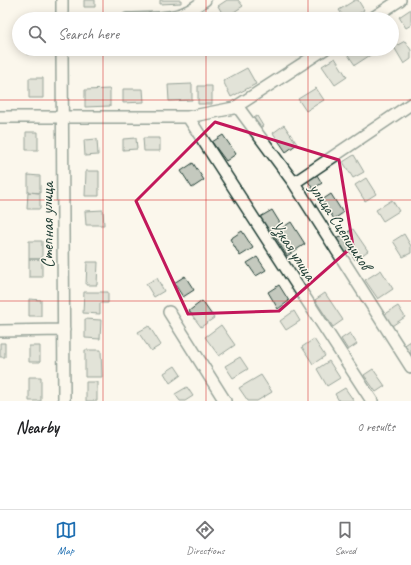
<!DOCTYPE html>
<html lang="en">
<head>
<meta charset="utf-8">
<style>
  :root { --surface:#fff; --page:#f6f6f6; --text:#202124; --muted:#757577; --line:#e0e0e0; --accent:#1f6fb2 }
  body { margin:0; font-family:Caveat,sans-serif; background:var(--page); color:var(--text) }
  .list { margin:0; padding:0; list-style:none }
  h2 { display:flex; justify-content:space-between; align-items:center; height:52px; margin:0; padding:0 16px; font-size:17px }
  h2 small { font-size:13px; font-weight:400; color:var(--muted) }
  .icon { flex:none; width:22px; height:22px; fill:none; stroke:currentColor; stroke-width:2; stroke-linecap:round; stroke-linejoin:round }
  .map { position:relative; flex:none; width:411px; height:401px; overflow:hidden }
  .search { position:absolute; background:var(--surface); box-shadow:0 2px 10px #0003; left:12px; right:12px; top:12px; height:44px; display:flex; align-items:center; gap:10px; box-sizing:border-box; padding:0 14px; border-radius:22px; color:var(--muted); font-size:15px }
  .sheet { height:108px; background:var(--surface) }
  nav { display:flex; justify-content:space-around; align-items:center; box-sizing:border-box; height:56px; border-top:1px solid var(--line); background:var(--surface); font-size:11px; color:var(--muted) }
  nav a { display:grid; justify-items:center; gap:2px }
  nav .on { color:var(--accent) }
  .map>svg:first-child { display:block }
</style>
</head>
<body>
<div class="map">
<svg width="411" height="401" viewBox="0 0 411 401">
  <rect width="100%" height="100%" fill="#fbf7ec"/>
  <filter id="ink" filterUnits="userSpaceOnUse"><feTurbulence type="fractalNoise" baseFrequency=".025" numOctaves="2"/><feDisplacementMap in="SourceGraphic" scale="8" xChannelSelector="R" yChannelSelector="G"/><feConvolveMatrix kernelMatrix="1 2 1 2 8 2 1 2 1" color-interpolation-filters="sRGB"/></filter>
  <g filter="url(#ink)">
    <path fill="#c4c9be" stroke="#1f3d34" d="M84,0H95V7H84Z
      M160,0H181V3L160,4Z
      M227,0H238L243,6L225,18L218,6Z
      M355,0H358L364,10L351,19H345L339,10Z
      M411,9V25L406,28L399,17Z
      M213,11L218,19H201Z
      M27,13H42V19H27Z
      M405,41L411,50V59L404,64L394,47Z
      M27,49H41V54H27Z
      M350,49H372L375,52L355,65L346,52Z
      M335,58L347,77L335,85L322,66Z
      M247,68L256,84L231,97L223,81Z
      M29,78H43V98H29Z
      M192,84V100L169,101L168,85Z
      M198,86H212V104H198Z
      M316,88L324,100L306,111L298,99Z
      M110,89V106L85,107V90Z
      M123,89H143L144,102L123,103Z
      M257,116L263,126L254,131L248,122Z
      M284,125L297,144L286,152L273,133Z
      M26,132H38V150H26Z
      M223,135L236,154L226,161L212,142Z
      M136,138L137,149L123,150V139Z
      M143,138H160V151H144Z
      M97,139L98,155L85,156L84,140Z
      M354,155L364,172L353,178L343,162Z
      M193,163L204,180L192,188L181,171Z
      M86,171H99V196H85Z
      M315,172L322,183L313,189L306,178Z
      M28,175L40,176V193L28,192Z
      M366,178L376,194L365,201L355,185Z
      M28,192L40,193V209H27Z
      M331,194L343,213L334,219L322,200Z
      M392,200L399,211L383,221L376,210Z
      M103,210L104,225H86L85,211Z
      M272,210L280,223L269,231L260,217Z
      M291,222L305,244L287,256L273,234Z
      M353,229L368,251L355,260L349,251L345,253L336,239Z
      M242,231L253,248L240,256L230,239Z
      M404,234L411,246V253L403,257L393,241Z
      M29,241H42V259H29Z
      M257,257L266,270L256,276L247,263Z
      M29,259H42V277H29Z
      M87,262H98L97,285H86Z
      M381,270L393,289L378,299L365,280Z
      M185,276L194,290L183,297L174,283Z
      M157,278L164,291L154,297L146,284Z
      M279,285L289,301L278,309L268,292Z
      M84,292H108V303H100V314L83,313Z
      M325,293L343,320L333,327L315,300Z
      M29,299L41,300V316H29Z
      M202,301L214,318L201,327L189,311Z
      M398,306L405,317L386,330L379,318Z
      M294,311L300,321L286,330L280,321Z
      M85,319L101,320L100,339L85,338Z
      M221,325L235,345L219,356L205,337Z
      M149,326L161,345L151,351L138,332Z
      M350,333L357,344L348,350L341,339Z
      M314,339L325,356L313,364L302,347Z
      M411,341V364L400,348Z
      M0,343H5V357H0Z
      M29,346H40V362H29Z
      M85,350H101L102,377H85Z
      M240,357L248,369L233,378L225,366Z
      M329,361L340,378L327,386L317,369Z
      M175,366L181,375L170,383L164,373Z
      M373,369L385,386L376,392L364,375Z
      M261,375L272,392L257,401H248L239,388Z
      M29,377H41V401H29Z
      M86,382H97V401H86Z
      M187,387L193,396L185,401H180L175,394Z
      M345,388L354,401H339L335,394Z"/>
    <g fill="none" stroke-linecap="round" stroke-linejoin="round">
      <defs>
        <path id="minor" d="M62,0V19
          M127,19C146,18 169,20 186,12C193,9 199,4 205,0
          M371,19L400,0
          M62,49L64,401
          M237,106L294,183L411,367
          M0,117H188L234,108L325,49
          M188,117L372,401
          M294,183L411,104
          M169,312L225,401
          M0,331L64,330"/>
      </defs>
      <use href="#minor" stroke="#1f3d34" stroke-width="14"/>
      <use href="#minor" stroke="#fbf7ec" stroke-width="11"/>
    </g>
  </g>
  <path d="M0 0H411V401H0ZM215,122L339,160L353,246L279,311L188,314L136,201Z" fill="#fbf7ec" fill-opacity=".55" fill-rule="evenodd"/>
  <path fill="none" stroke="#c2185b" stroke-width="3" stroke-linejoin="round" d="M215,122L339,160L353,246L279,311L188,314L136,201Z"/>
  <path fill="none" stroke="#d62828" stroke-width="1" stroke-opacity="0.55" d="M103,0V19M206,0V19M308,0V19M103,49V401M206,49V401M308,49V401M0,100H411M0,200H411M0,301H411"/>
  <g text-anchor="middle" stroke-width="3" stroke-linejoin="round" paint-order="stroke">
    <g font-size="17" fill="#1f3d34" stroke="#fbf7ec">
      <text transform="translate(47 225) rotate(-90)" y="6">Степная улица</text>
      <text transform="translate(341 226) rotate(57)" y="6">улица Сцепщиков</text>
      <text transform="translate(294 250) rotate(57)" y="6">Узкая улица</text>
    </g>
  </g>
</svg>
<div class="search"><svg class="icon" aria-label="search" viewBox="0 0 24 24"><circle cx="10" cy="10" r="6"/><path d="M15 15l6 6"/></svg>Search here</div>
</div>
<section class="sheet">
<h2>Nearby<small>0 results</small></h2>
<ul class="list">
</ul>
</section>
<nav>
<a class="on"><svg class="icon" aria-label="map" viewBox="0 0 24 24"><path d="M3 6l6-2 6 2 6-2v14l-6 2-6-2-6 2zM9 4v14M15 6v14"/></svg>Map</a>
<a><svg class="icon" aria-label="directions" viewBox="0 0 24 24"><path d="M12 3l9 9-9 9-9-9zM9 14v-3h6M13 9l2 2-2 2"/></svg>Directions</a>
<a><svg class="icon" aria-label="saved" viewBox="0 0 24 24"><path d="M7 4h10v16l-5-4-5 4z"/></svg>Saved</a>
</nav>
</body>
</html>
